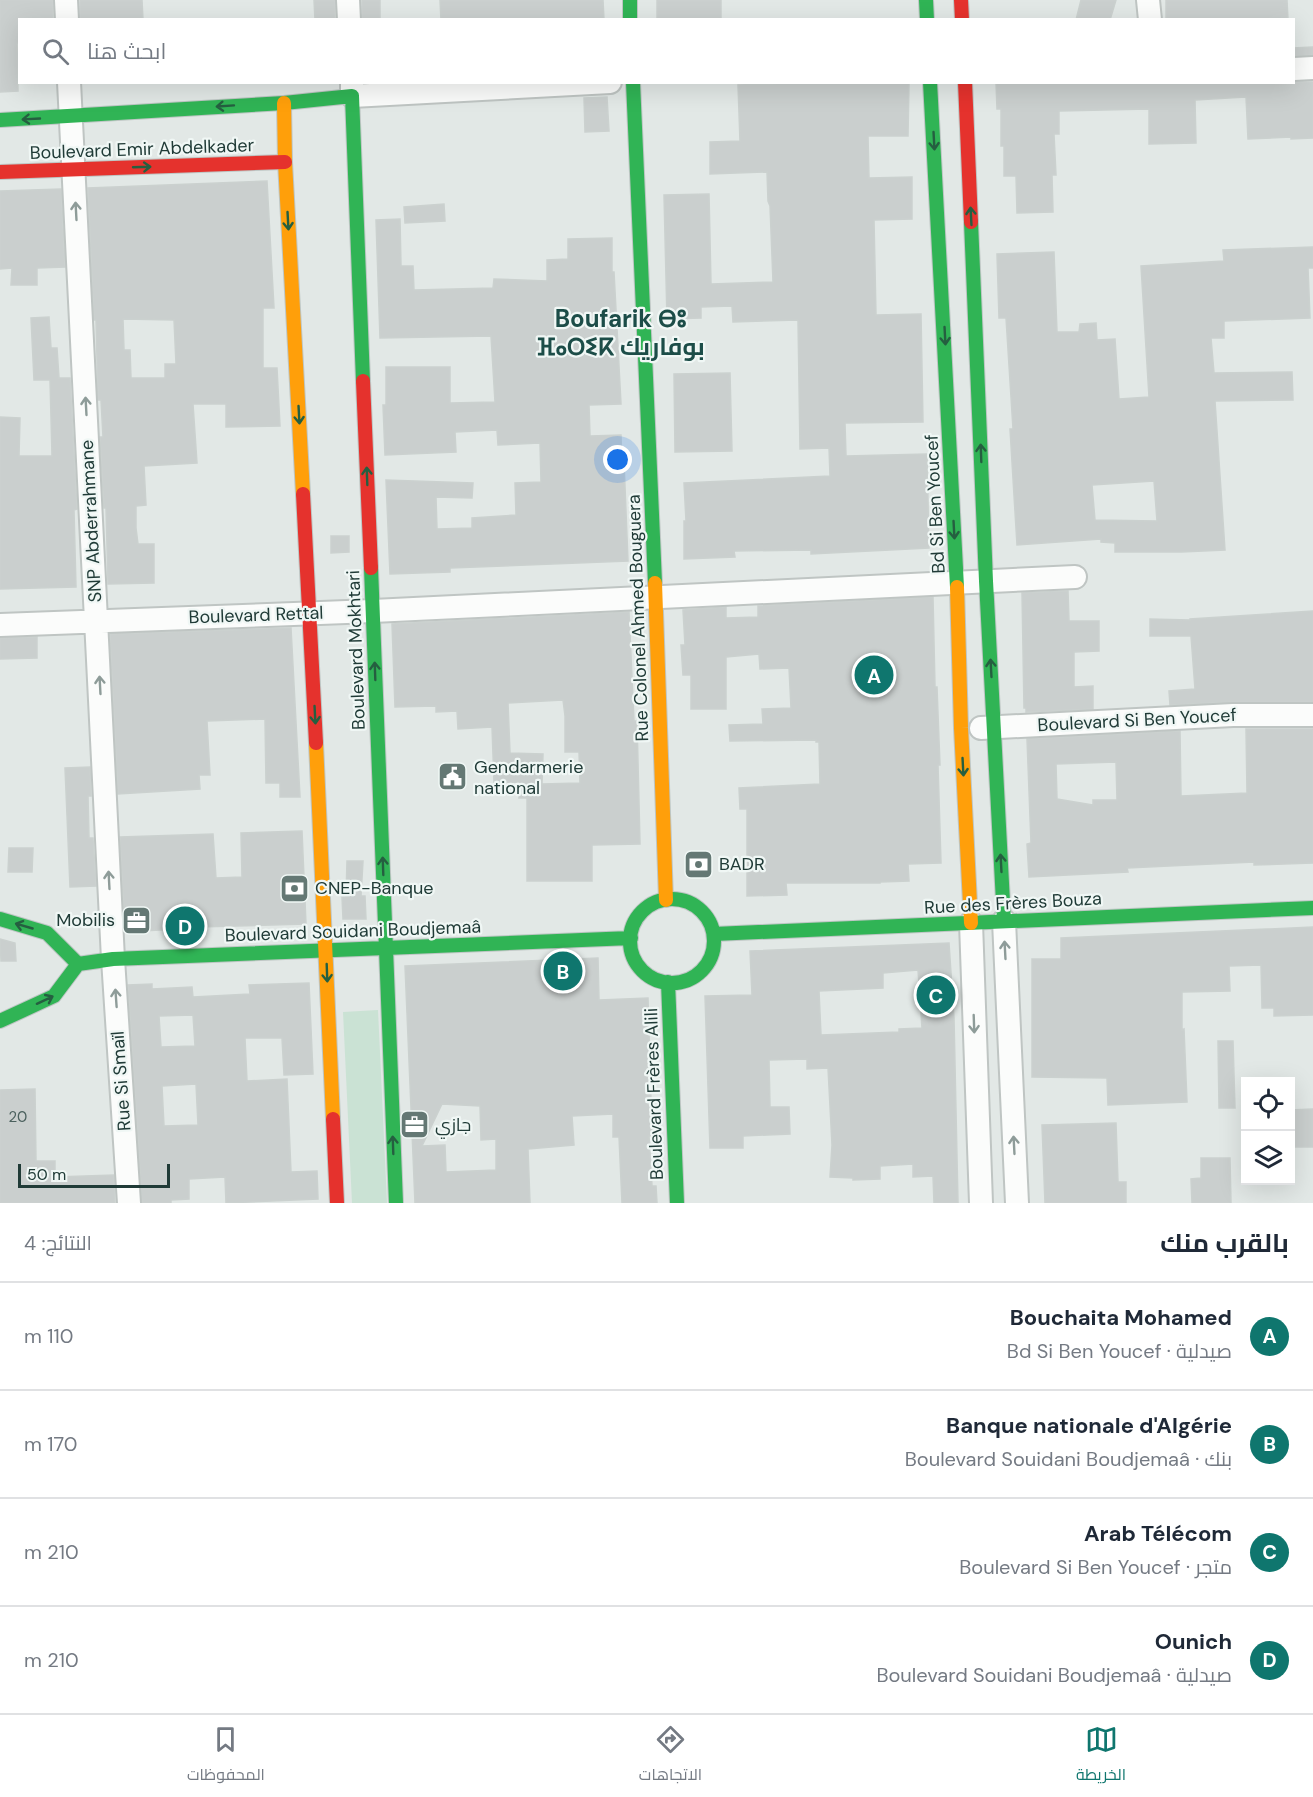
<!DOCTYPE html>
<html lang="ar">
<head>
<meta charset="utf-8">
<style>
  :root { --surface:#fff; --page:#f2f2f3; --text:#1f2937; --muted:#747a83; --line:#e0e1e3; --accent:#0f766e }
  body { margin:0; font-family:"DM Sans",Cairo,"Noto Sans Tifinagh",sans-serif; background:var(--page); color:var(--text); direction:rtl }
  .controls { position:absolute; right:18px; bottom:18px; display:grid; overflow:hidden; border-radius:0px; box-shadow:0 6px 24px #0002 }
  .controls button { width:54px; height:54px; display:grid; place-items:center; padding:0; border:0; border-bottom:2px solid var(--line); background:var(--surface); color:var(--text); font:30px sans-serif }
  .scale { position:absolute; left:18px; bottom:15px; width:152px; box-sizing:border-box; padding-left:6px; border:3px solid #203b37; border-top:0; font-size:16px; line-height:21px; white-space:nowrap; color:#203b37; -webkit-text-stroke:4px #f0f7f5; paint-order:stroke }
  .you { position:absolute; left:618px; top:460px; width:21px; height:21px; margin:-15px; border:4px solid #fff; border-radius:50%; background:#1a73e8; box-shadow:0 0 0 9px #1a73e833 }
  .badge { display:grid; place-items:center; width:39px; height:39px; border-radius:50%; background:var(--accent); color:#fff; font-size:20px; font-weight:700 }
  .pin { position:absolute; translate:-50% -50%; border:3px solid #fff; box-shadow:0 2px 6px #0006 }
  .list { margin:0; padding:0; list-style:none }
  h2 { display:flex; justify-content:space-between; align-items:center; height:78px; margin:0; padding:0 24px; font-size:26px }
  h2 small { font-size:20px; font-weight:400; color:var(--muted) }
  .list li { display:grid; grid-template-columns:39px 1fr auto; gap:18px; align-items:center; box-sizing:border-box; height:108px; padding:0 24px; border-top:2px solid var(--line) }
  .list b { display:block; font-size:22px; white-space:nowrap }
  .list p { margin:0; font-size:20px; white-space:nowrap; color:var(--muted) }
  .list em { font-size:20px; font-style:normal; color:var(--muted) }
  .icon { flex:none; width:33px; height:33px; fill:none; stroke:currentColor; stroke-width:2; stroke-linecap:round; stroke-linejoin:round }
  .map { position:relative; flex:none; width:1313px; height:1203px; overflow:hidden; direction:ltr }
  .search { position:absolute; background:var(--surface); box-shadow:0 6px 24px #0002; left:18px; right:18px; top:18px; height:66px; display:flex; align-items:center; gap:15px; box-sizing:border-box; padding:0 21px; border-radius:0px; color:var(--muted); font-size:22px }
  .sheet { height:510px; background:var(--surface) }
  nav { display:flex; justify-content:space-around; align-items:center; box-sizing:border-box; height:84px; border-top:2px solid var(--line); background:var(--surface); font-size:16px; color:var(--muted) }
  nav a { display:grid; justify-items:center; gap:3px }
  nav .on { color:var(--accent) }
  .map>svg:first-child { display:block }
</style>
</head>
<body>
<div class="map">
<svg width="1313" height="1203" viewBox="0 0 1313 1203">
  <rect width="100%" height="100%" fill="#e2e8e6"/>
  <path fill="#cae2d4" d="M378,1010L387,1203H352L343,1012Z"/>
  <path fill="#cacfce" stroke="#cbd1cf" stroke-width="1.5" fill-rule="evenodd" d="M0,0H53V20H20V43H17L18,91L0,92Z
    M80,0H142L143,20H80Z
    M314,0H335V20H315Z
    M362,0H380V20H362Z
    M440,0H603L604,20H441Z
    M657,0H721V20H657Z
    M1081,0H1116L1110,20H1076Z
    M1166,0H1287L1288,20H1166Z
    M1313,47V55L1293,56V48Z
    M775,82H909L908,136H868L869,178L912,177V219L874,220L876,315L921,314L923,422L845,423L846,456L927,454L929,548L811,554V550L734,551L735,557L684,559V521H686L684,483L830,476L829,448L800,449L798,320L733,322L732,306L701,307V318L667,319L664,195L709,194L711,284L773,282L770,206L768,201L767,172L710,174V142L740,141L738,85L775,84Z
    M996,82H1313V138L1291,139V137L1248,139L1246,97L1195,100L1196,143L1149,144V109L1059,111V134H1054L1056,175H1052L1053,212L1017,213L1016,176H1004V146H1001V109H997Z
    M607,97L609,131L585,132L584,98Z
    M267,181L274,308H263V368H277L280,426L226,427V404H193L197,463L144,466L146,505L136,506V528L138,544H154V583L108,584L106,508H104L100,437H103L101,400H98L96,320H94L88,188ZM123,319L174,320L176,364H165V378H131L130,350H124Z
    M61,189L65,267L37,268V285H11L12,268L0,269V191Z
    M444,204L445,221L405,223L404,207Z
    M400,219L401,266H413L414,290L493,288L494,279L547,281V260L568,259V239L612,238V272H614L621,404L589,405L590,436L621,435L622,462H624L628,561L450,568V572L390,574L386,480L473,483L472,498L436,497L437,529L472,528V518L516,515L515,483L541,482L540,443L498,445L497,430L455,432L456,452L385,455L383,405H386V367H450V403L495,402L491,336L380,338L376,220Z
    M1313,247V268H1308L1310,318L1224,321V338H1211L1214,373L1292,372L1293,400L1215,401L1225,550L1181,552H1115V543L1101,542V539L1017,545L1010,429H1013L1006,318H999L997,254L1054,252L1057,332H1079L1080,324L1096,323L1097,340L1115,339L1119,399L1149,397L1141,266L1224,261L1223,250ZM1154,481L1157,521L1095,520L1092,485Z
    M49,317L51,348H57L59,378H70L77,509L74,510L76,587L0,589V417L20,418L19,456H52L50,380H34L31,318Z
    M730,373L732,451L675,452L674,374Z
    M331,536H349V552L331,553Z
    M1068,591L1069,621H1099V651L1074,652V687L1093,686V709L1026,712V708H1024L1022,593Z
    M933,597L935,687H937L939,740L940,765H938L941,863L908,864L909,881L880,882V883H786L787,895L747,896V809H740L739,788L820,784L819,742H816V740L730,741L729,725L763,724L762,709L791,708L789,668L760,669L759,654L726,657V709H691V675H683L681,645H685L683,610L726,607V618L758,617V606Z
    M1313,611V702H1233L1170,705L1169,691L1195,689L1191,636H1150V619L1190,620V619Z
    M629,612L634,721H637L640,844L592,845V881H527V798H519V782L494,783L492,727L458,729L457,711L436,712V706L395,707L392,624ZM563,700L565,716V752H579L580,783L542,784L543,754L510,753L508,703Z
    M291,628L300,797H280V783H266L265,719L207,721L210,775H199L200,789L118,794L110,634Z
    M37,637V658L0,659V638Z
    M1246,729H1313V863L1254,865V862L1127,868L1128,872L1029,877L1027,844L1031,843L1027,739L1180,731L1181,796L1247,793ZM1116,762L1117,800H1093V805L1057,799L1056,764Z
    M90,767L91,796H88L89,838H93L96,886L70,887L65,768Z
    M302,831L306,924L197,927V931L177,932V929L125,932L120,837L213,834L216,878L242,877L241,833Z
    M9,848H33L32,872H8Z
    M347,861H363L361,896H365L366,919H343L342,897H346Z
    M1313,927V1015L1274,1016V1008H1262L1261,965L1229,966L1230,991L1182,992V1030L1184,1029L1187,1102L1108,1105L1107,1078L1032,1077V959H1061V938Z
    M0,939L15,943L16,961H1Z
    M949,943L954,1018L958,1203H934L933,1176L913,1177V1164L880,1166V1179L853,1180V1178L830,1177L832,1145L828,1068L807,1069V1059L769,1060L770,1107H789L790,1134L743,1136V1148H710L705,996L752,995L750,951ZM918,970L922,1028L899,1029V1032L821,1035L819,991L883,988V973Z
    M598,958L599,1000L648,998L652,1136H649L652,1186H656L657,1203H622L619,1137H613V1114L572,1116L574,1145L528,1149L530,1203H415L405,966ZM442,1104L480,1106L481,1140L496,1139V1170L446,1172L445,1145L422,1146Z
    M309,983L313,1074L284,1075L282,1038H245L247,1081L287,1079L291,1172L317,1171L318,1199L226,1203L225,1177L189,1179V1199L171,1200V1203H142L128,985L152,984V989L192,987L193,997L250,994L249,985ZM193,1015L195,1046L161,1047L159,1016ZM196,1084L198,1125L164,1126L162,1086Z
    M1218,1041H1233L1235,1108H1219Z
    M35,1089L36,1161H55V1177L114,1175L115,1203H0V1090Z
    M1313,1109V1147H1290V1110Z
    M1116,1123L1118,1182H1126V1203H1045L1042,1125Z
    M1201,1158H1230L1231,1203H1192L1191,1179L1201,1178Z"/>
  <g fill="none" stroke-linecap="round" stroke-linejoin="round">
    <defs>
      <path id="street" d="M66,0L67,20
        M348,0L349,20
        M1148,0L1150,20
        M1294,69L1313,68
        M69,82L113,959L129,1203
        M352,83V96L610,82
        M0,625L373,611L1075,577
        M981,728L1233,715H1313
        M1004,921L1017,1203
        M971,923L981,1203"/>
      <path id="fast" d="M630,0V20
        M926,0L927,20
        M633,82L655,583
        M930,82L957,587
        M0,120L284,103L352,96L363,381
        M971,222L986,581L1004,921
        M371,568L396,1203
        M630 941a42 42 0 1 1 84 0a42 42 0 1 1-84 0Z
        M0,919L47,933L78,964
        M714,934L1313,908
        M78,964L113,959L631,938
        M668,982L677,1203
        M0,1021L54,996L78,964"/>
      <path id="slow" d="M284,103L285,162L303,494
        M655,583L666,900
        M957,587L961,728L971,923
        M316,743L333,1119"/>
      <path id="jam" d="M961,0L962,20
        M965,82L971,222
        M0,172L285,162
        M363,381L371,568
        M303,494L316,743
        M333,1119L337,1203"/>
    </defs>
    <use href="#street" stroke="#bfc5c3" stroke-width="26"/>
    <use href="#fast" stroke="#bec6c4" stroke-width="16"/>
    <use href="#slow" stroke="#bec6c4" stroke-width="16"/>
    <use href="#jam" stroke="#bec6c4" stroke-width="16"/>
    <use href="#street" stroke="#fbfcfb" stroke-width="22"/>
    <use href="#fast" stroke="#30b455" stroke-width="14"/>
    <use href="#slow" stroke="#ff9f0a" stroke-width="14"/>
    <use href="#jam" stroke="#e5322d" stroke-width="14"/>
  </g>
  <defs><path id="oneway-shaft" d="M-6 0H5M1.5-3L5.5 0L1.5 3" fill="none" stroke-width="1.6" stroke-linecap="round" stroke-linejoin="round" transform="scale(1.5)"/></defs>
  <g stroke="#255f40">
    <use href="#oneway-shaft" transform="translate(225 106) rotate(176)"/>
    <use href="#oneway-shaft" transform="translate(31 119) rotate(177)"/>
    <use href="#oneway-shaft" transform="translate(934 141) rotate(87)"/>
    <use href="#oneway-shaft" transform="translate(142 167) rotate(-2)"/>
    <use href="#oneway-shaft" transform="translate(971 216) rotate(-93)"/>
    <use href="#oneway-shaft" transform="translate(288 221) rotate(87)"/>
    <use href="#oneway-shaft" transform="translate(945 336) rotate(87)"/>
    <use href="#oneway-shaft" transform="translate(299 415) rotate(87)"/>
    <use href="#oneway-shaft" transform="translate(981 453) rotate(-92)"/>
    <use href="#oneway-shaft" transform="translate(367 476) rotate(-92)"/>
    <use href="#oneway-shaft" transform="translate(954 530) rotate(87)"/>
    <use href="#oneway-shaft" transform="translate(991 668) rotate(-93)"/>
    <use href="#oneway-shaft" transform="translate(375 671) rotate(-92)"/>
    <use href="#oneway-shaft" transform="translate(315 715) rotate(87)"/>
    <use href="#oneway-shaft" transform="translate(963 767) rotate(87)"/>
    <use href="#oneway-shaft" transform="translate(1001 863) rotate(-93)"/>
    <use href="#oneway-shaft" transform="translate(383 866) rotate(-92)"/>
    <use href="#oneway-shaft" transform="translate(24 926) rotate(-164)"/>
    <use href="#oneway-shaft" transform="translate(327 973) rotate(88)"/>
    <use href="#oneway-shaft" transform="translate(45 1000) rotate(-25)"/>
    <use href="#oneway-shaft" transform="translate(393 1145) rotate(-92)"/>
  </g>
  <g stroke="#8e9c99">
    <use href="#oneway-shaft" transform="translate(76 211) rotate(-93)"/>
    <use href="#oneway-shaft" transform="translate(86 406) rotate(-93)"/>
    <use href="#oneway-shaft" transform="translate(100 685) rotate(-93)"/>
    <use href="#oneway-shaft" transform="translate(109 880) rotate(-93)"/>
    <use href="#oneway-shaft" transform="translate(1005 950) rotate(-93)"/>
    <use href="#oneway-shaft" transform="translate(116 998) rotate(-94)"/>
    <use href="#oneway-shaft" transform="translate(974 1024) rotate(88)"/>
    <use href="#oneway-shaft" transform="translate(1014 1145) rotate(-93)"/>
  </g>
  <defs>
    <symbol id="civic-square" viewBox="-11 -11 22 22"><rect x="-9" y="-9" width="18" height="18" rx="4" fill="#647874" stroke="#f0f7f5"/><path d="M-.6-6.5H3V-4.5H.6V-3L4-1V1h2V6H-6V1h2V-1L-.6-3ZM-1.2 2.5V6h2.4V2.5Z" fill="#fff"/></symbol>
    <symbol id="bank-square" viewBox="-11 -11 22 22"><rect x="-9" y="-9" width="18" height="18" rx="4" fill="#647874" stroke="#f0f7f5"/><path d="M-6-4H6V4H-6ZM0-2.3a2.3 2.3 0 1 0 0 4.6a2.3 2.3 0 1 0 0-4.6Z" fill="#fff"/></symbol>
    <symbol id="office-square" viewBox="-11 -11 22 22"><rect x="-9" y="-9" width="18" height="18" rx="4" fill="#647874" stroke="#f0f7f5"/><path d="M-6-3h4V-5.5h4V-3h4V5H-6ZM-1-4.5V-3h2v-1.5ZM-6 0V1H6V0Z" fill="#fff"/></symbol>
  </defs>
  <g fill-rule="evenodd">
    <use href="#civic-square" x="436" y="760" width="33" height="33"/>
    <use href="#bank-square" x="682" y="848" width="33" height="33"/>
    <use href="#bank-square" x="278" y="872" width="33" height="33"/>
    <use href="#office-square" x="120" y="904" width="33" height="33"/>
    <use href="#office-square" x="398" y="1108" width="33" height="33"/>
  </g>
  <g text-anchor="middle" stroke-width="4.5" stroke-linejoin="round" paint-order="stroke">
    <g font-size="15" fill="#4b615e">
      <text x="18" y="1122">20</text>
    </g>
    <g font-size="18" fill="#203b37" stroke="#f0f7f5">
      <text transform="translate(142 149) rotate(-2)" y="6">Boulevard Emir Abdelkader</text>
      <text transform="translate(935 504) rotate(-93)" y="6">Bd Si Ben Youcef</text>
      <text transform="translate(91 521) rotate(-93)" y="6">SNP Abderrahmane</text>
      <text transform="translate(256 615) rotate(-2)" y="6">Boulevard Rettal</text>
      <text transform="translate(638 618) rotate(-92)" y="6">Rue Colonel Ahmed Bouguera</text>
      <text transform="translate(356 650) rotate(-92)" y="6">Boulevard Mokhtari</text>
      <text transform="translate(1137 720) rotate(-3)" y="6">Boulevard Si Ben Youcef</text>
      <text transform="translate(1013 903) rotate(-3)" y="6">Rue des Frères Bouza</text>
      <text transform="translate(353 931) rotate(-2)" y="6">Boulevard Souidani Boudjemaâ</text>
      <text transform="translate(121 1081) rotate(-94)" y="6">Rue Si Smaïl</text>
      <text transform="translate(654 1094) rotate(-92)" y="6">Boulevard Frères Alili</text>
    </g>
    <g font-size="18" fill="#203b37" stroke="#f0f7f5" text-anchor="start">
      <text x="474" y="773">Gendarmerie<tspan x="474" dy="21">national</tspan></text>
      <text x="719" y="870">BADR</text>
      <text x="315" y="894">CNEP-Banque</text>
      <text x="115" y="926" text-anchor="end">Mobilis</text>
      <text x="435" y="1131">جازي</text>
    </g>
    <g font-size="24" font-weight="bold" fill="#1c4d48" stroke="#f0f7f5">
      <text x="621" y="327">Boufarik ⴱⵓ<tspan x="621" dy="28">ⴼⴰⵔⵉⴽ بوفاريك</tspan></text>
    </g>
  </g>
</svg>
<div class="controls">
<button><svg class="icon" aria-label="locate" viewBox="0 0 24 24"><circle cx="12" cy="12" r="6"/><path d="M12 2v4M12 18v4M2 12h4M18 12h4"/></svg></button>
<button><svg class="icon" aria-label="layers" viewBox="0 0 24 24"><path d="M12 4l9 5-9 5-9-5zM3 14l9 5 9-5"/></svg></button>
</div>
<div class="scale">50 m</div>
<div class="you"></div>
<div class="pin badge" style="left:874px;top:675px">A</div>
<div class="pin badge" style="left:563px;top:971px">B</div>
<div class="pin badge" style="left:936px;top:995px">C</div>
<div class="pin badge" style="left:185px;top:926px">D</div>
<div class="search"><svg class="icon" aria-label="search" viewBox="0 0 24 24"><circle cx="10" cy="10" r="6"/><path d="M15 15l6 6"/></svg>ابحث هنا</div>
</div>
<section class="sheet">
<h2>بالقرب منك<small>النتائج: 4</small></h2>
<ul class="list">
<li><span class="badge">A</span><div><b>Bouchaita Mohamed</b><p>صيدلية · Bd Si Ben Youcef</p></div><em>110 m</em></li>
<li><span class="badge">B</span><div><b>Banque nationale d'Algérie</b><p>بنك · Boulevard Souidani Boudjemaâ</p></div><em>170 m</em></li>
<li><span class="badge">C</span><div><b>Arab Télécom</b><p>متجر · Boulevard Si Ben Youcef</p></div><em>210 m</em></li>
<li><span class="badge">D</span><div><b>Ounich</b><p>صيدلية · Boulevard Souidani Boudjemaâ</p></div><em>210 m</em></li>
</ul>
</section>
<nav>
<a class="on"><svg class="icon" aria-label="map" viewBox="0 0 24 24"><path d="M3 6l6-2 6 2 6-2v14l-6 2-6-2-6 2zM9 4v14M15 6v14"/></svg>الخريطة</a>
<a><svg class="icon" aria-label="directions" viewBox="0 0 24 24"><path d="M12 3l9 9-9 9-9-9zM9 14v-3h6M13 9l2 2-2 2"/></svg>الاتجاهات</a>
<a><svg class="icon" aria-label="saved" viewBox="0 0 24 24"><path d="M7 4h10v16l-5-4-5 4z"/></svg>المحفوظات</a>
</nav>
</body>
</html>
